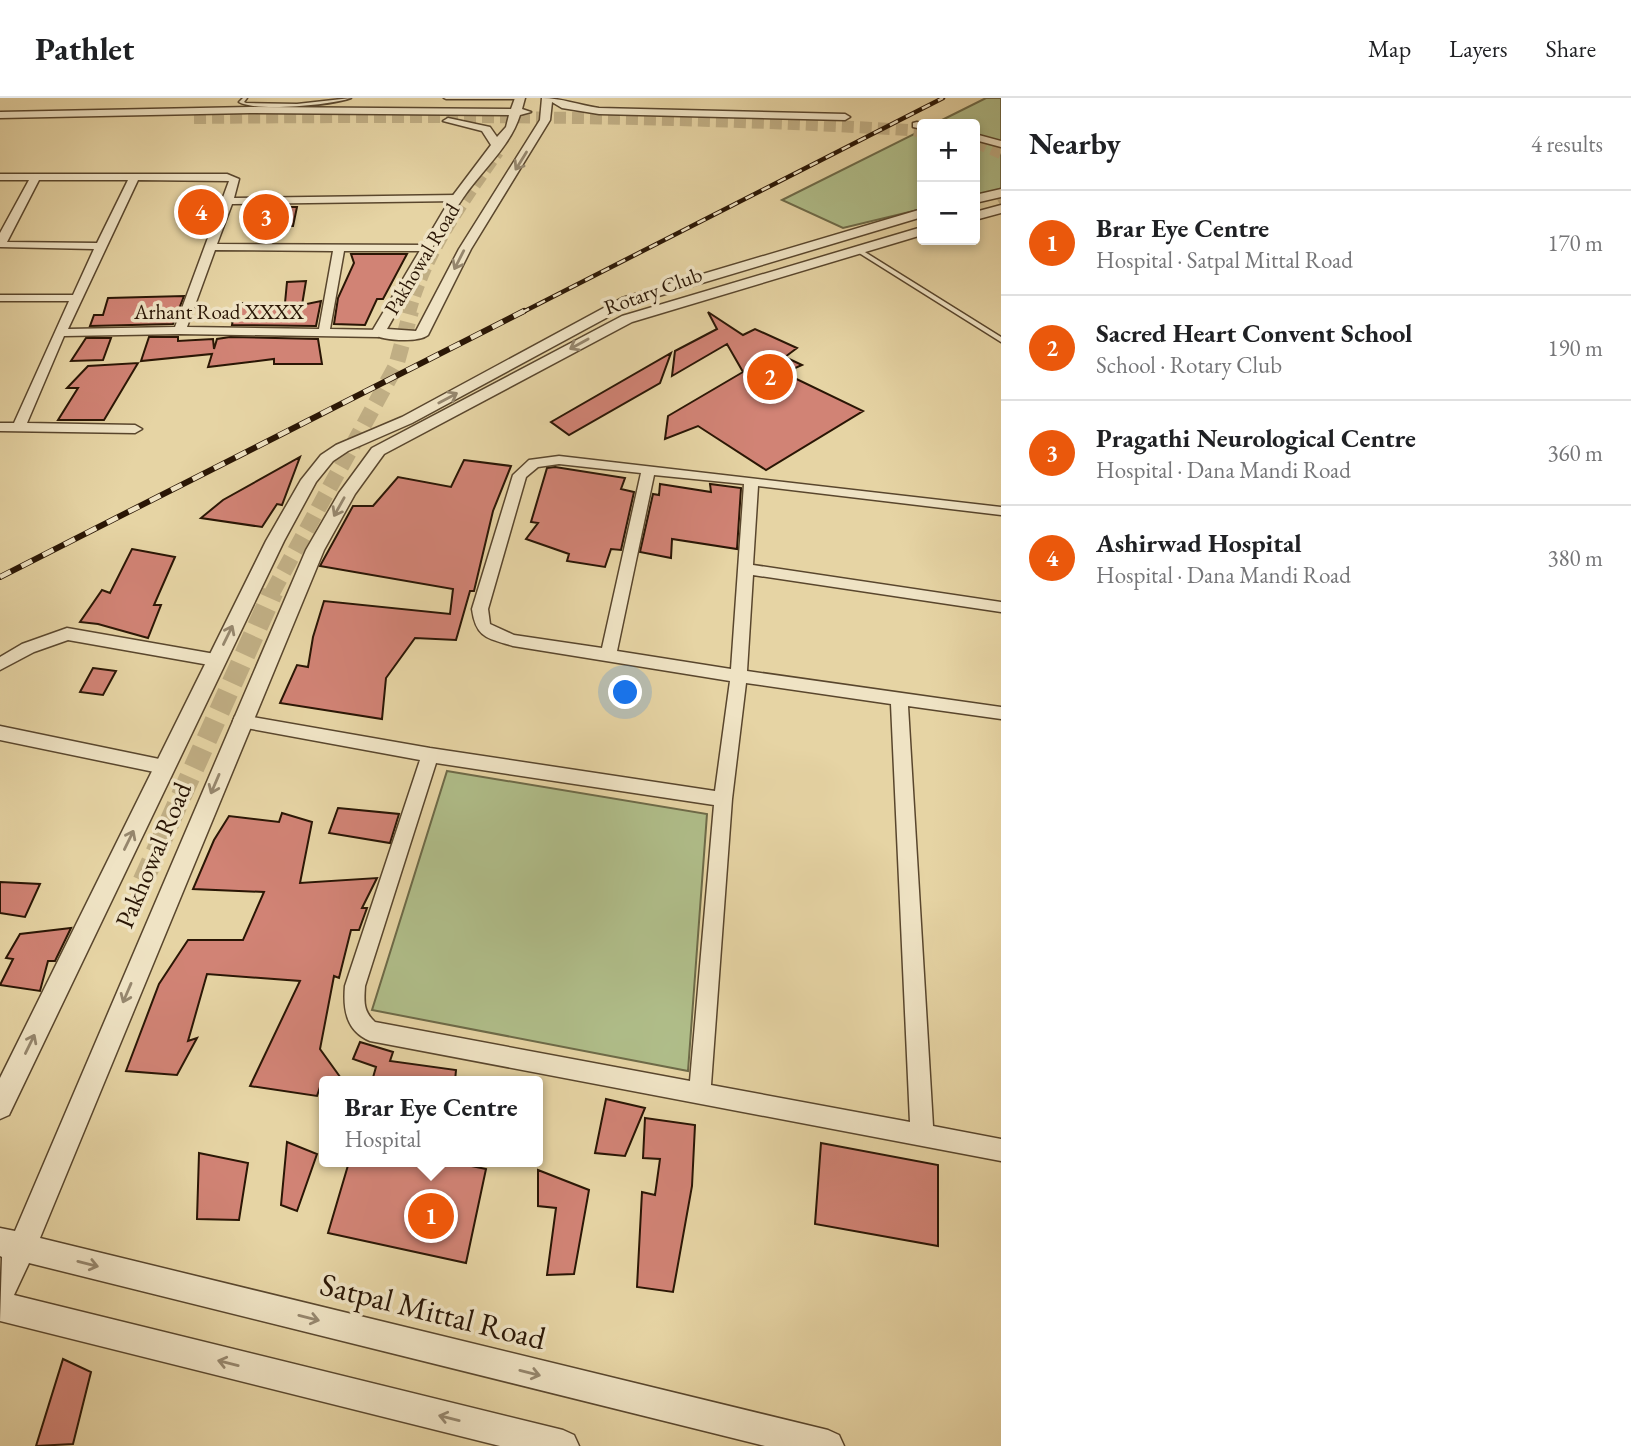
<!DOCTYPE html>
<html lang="en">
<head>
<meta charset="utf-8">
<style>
  :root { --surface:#fff; --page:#f6f6f6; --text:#202124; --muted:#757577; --line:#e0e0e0; --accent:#ea580c }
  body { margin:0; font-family:"EB Garamond",serif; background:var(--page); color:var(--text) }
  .controls { position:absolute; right:21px; top:21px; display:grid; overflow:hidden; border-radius:7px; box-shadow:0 4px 10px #0003 }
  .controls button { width:63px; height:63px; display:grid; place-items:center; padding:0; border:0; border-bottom:2px solid var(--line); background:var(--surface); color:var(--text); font:35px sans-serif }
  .you { position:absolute; left:626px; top:595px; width:24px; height:24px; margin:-18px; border:5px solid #fff; border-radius:50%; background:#1a73e8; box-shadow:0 0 0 10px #1a73e833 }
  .badge { display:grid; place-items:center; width:46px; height:46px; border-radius:50%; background:var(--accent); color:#fff; font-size:23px; font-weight:700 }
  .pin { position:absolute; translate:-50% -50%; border:4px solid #fff; box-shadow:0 2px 7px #0006 }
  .popup { position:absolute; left:319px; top:978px; width:224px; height:91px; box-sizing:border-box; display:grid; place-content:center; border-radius:7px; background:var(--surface); filter:drop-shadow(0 2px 5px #0005); font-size:23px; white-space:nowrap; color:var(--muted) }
  .popup b { font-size:26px; color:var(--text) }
  .popup::after { content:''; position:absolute; left:50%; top:100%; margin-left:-14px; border:14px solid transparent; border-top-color:var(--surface) }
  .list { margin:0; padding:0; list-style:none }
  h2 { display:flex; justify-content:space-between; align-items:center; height:91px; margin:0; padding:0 28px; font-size:30px }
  h2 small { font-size:23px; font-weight:400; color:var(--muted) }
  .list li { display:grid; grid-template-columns:46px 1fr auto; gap:21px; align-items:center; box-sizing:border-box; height:105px; padding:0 28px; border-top:2px solid var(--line) }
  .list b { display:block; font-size:26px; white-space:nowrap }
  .list p { margin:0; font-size:23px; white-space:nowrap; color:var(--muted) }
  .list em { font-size:23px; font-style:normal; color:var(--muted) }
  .map { position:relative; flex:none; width:1001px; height:1348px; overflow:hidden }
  header { display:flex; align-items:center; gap:42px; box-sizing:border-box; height:98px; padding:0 35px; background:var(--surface); border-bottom:2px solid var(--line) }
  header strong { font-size:33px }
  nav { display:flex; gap:38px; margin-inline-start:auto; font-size:24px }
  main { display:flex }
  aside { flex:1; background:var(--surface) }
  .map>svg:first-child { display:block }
</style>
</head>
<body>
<header>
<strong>Pathlet</strong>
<nav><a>Map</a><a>Layers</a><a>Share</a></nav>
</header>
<main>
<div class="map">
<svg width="1001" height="1348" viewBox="0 0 1001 1348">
  <rect width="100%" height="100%" fill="#e6d4a4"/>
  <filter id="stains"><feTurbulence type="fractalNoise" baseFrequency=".00286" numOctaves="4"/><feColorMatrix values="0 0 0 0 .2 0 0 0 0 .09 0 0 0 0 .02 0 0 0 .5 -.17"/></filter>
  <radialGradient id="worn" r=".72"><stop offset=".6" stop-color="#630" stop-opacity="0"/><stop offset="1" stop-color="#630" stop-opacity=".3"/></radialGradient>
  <path fill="#b0be8a" stroke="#6d6a48" stroke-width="2" d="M986,0H1001V95L975,100V26H934Z
    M922,32V111L843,130L782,102Z
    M447,673L707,716L688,973L372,912Z"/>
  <path fill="#d18375" stroke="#2a1605" stroke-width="2" d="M255,109H297L293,128H250Z
    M351,156H407L383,201H377L365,227L334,226L338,200L354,165Z
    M306,183L302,207L321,203L316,228L232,227L236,205H285L287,184Z
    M184,198L173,226L90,228L94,217H103L108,200Z
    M708,214L743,237L755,231L797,250L785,259L802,267L784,275L863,313L766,372L698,328L665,341L668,318L743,274L727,246L672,278L675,253L717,231Z
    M149,239H178V243L213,241L214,251L217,241L230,239L318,241L322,266H274V261L208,269L212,256L141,263Z
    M86,240H111L103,262L71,263Z
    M671,255L660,285L569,337L551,324Z
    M138,265L104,322H58L78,290H67L88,268Z
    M300,359L282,407L277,406L262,429L201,420L223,402Z
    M464,362L511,368L493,413L474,493H470L456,542L415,540L386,580L382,621L280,605L297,567L308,569L313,539L324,503L450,516L453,491L320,468L353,408H373L398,379L451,389Z
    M555,369L625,380L621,391L634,394L621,452L611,451L605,469L567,463L569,456L526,441L538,425L531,424L547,370Z
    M660,386L711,394L710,386L741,390L737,451L672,441L671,460L640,454L653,396L659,397Z
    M132,451L175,459L154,507H161L148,540L98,526L80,524L102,492L110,495Z
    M93,570L116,573L103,597L80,594Z
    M338,710L399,716L390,745L329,735Z
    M282,715L312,724L300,785L377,780L362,810H367L359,832H351L339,880L334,878L320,951L343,983H322L317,998L250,988L300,883L207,876L188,943L197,940L177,977L126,973L159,886L188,842H243L264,794L193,791L214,742L229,718L279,724Z
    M0,784L40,786L25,819L0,815Z
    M71,830L55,863H48L40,893L0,887L13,861L6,860L20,836Z
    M360,944L393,954L390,963L456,972L455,983H372L376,969L353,961Z
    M606,1001L645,1010L625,1058L595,1055Z
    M645,1020L695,1027L692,1088L673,1194L637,1189L642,1094L655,1097L660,1061L643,1060Z
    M287,1044L317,1056L297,1113L281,1107Z
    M821,1045L938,1067V1148L815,1126Z
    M199,1055L248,1065L239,1122L197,1121Z
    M349,1064H452L486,1071L466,1165L328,1135Z
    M538,1072L589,1092L574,1176L547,1177L556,1110L538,1108Z
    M63,1261L91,1274L73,1346L36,1348Z"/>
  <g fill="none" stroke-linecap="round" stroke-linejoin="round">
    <path stroke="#c0ae84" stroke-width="12" stroke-dasharray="12 6" stroke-linecap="butt" d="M194,20C438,18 678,17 922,33
      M975,44L1001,55
      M997,101L1001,99
      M410,215C425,156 464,103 498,54"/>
    <path stroke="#c0ae84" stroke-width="16" stroke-dasharray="16 8" stroke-linecap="butt" d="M272,495L396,268L411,213"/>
    <path stroke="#c0ae84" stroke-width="21" stroke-dasharray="21 10" stroke-linecap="butt" d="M143,783L273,494"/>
    <defs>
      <path id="service" d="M243,0H247L244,4L246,5L297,6L351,0C332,7 255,14 239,4Z
        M444,0H522L520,1H446Z
        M856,151H860L1001,239V244L856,153Z"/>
      <path id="minor" d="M0,76H227L239,81L234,100L457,97L462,100L457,103L232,106L217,146L427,147L432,150L427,153H344L330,231L382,232L384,235L378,239L180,236L64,238L27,325L135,327L142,331L135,335L0,333V325H14L69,203H0V197H73L94,151L0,149V135L29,82H0ZM39,82H128L97,145L7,144ZM138,82L229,83L175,229L68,231ZM215,152L333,153L319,231L187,229Z
        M559,358L1001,409V417L758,388L753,467L1001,504V514L753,477L747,573L1001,609V621L908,608L933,1028L1001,1041V1063L370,943C346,933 343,911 345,888L420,662L241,629L235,628L233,623L235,618L241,617L430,650L715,693L730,583L513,548C487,540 476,540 472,511L513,377L529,362ZM559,366L641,375L602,550L514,537L490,526L488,511L526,379L538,369ZM654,377L744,386L731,571L617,553ZM746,585L891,606L910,1024L711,987L732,701ZM436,665L714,707L690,983L375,924C363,913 364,904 365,888Z
        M67,530L215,556L223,562L215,568L68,542L34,554L0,572V559L22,546Z
        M0,628L164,662L170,664L173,669L170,674L164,676L0,642Z"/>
      <path id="tertiary" d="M515,0H525L522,11L531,14L520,17C510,49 482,72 463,100C435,141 412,188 387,231L416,233L459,151L540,22L542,0C561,0 579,7 599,10L845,16L850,19L845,22L599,16L562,10L552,4L550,22L471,151L428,237C418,245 381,243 371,235L451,100L491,47L482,33L443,23L448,20L490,29L497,39L506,29L509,17L250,15L0,20V14L250,9L511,11Z
        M917,24L926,26H922V31L913,29V25Z
        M975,36L1001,43V49L975,42Z
        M1001,91V99L975,105V97Z
        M1001,107V115L975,122V114Z
        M922,111V119L632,206L412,325L348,353L333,363L316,384L284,443L9,1017L0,1021V980L266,443L301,382L321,357L336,347L402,319L622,200Z
        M922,129V137L632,224L384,356L355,396L324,452L40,1140L828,1332L839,1337L844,1348H765L29,1165L14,1197L563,1332L574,1337L579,1348H500L0,1223L2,1159L0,1158V1130L15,1133L306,452L339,395L372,350L622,218Z"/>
    </defs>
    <use href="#service" stroke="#59462d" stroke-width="3"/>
    <use href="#minor" stroke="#59462d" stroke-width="3"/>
    <use href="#tertiary" stroke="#59462d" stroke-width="3"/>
    <use href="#service" fill="#efe3c4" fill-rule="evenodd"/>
    <use href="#minor" fill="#efe3c4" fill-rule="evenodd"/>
    <use href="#tertiary" fill="#efe3c4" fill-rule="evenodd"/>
    <defs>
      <path id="rail-far1" d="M521,215L943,0"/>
      <path id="rail" d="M0,479L524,213"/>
    </defs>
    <use href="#rail-far1" stroke="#2a1605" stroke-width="4.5"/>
    <use href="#rail" stroke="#2a1605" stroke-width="6"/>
    <use href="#rail-far1" stroke="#efe3c4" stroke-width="2.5" stroke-dasharray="9" stroke-linecap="butt"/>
    <use href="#rail" stroke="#efe3c4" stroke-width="4.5" stroke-dasharray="12" stroke-linecap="butt"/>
  </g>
  <defs><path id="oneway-shaft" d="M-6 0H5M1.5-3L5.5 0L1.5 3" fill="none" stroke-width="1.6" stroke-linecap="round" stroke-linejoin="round" transform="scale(1.75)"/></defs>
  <g stroke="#96876e">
    <use href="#oneway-shaft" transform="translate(521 63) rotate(122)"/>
    <use href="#oneway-shaft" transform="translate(459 162) rotate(117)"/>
    <use href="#oneway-shaft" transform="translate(579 246) rotate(151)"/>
    <use href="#oneway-shaft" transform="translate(448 300) rotate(-28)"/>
    <use href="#oneway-shaft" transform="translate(339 409) rotate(119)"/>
    <use href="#oneway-shaft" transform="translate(228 537) rotate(-64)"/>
    <use href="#oneway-shaft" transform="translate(215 686) rotate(113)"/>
    <use href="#oneway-shaft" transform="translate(129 742) rotate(-64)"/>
    <use href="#oneway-shaft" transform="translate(127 895) rotate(113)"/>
    <use href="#oneway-shaft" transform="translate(30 946) rotate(-64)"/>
    <use href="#oneway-shaft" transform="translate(88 1166) rotate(14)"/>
    <use href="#oneway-shaft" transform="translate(309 1220) rotate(14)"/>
    <use href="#oneway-shaft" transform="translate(228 1265) rotate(-166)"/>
    <use href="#oneway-shaft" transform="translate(530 1275) rotate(14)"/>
    <use href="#oneway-shaft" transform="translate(449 1320) rotate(-166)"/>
  </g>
  <g text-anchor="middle" stroke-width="7" stroke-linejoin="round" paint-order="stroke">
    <g font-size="21" fill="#2a1605" stroke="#efe3c4">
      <text transform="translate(422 161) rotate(-59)" y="7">Pakhowal Road</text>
      <text transform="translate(653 193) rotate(-20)" y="7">Rotary Club</text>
      <text x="219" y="221">Arhant Road XXXX</text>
    </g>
    <g font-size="26" fill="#2a1605" stroke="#efe3c4">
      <text transform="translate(153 757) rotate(-67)" y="9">Pakhowal Road</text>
    </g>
    <g font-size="32" fill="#2a1605" stroke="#efe3c4">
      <text transform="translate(433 1213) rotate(14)" y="11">Satpal Mittal Road</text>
    </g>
  </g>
  <rect width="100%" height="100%" filter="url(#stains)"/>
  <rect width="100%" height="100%" fill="url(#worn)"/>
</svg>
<div class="controls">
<button>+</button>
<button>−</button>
</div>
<div class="you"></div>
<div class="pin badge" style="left:431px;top:1118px">1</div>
<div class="popup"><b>Brar Eye Centre</b>Hospital</div>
<div class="pin badge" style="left:770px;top:279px">2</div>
<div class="pin badge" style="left:266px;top:119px">3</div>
<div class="pin badge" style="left:201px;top:114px">4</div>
</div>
<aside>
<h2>Nearby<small>4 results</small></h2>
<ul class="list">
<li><span class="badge">1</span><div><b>Brar Eye Centre</b><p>Hospital · Satpal Mittal Road</p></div><em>170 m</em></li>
<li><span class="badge">2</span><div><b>Sacred Heart Convent School</b><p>School · Rotary Club</p></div><em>190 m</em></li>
<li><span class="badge">3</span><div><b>Pragathi Neurological Centre</b><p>Hospital · Dana Mandi Road</p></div><em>360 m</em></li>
<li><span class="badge">4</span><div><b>Ashirwad Hospital</b><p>Hospital · Dana Mandi Road</p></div><em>380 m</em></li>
</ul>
</aside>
</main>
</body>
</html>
